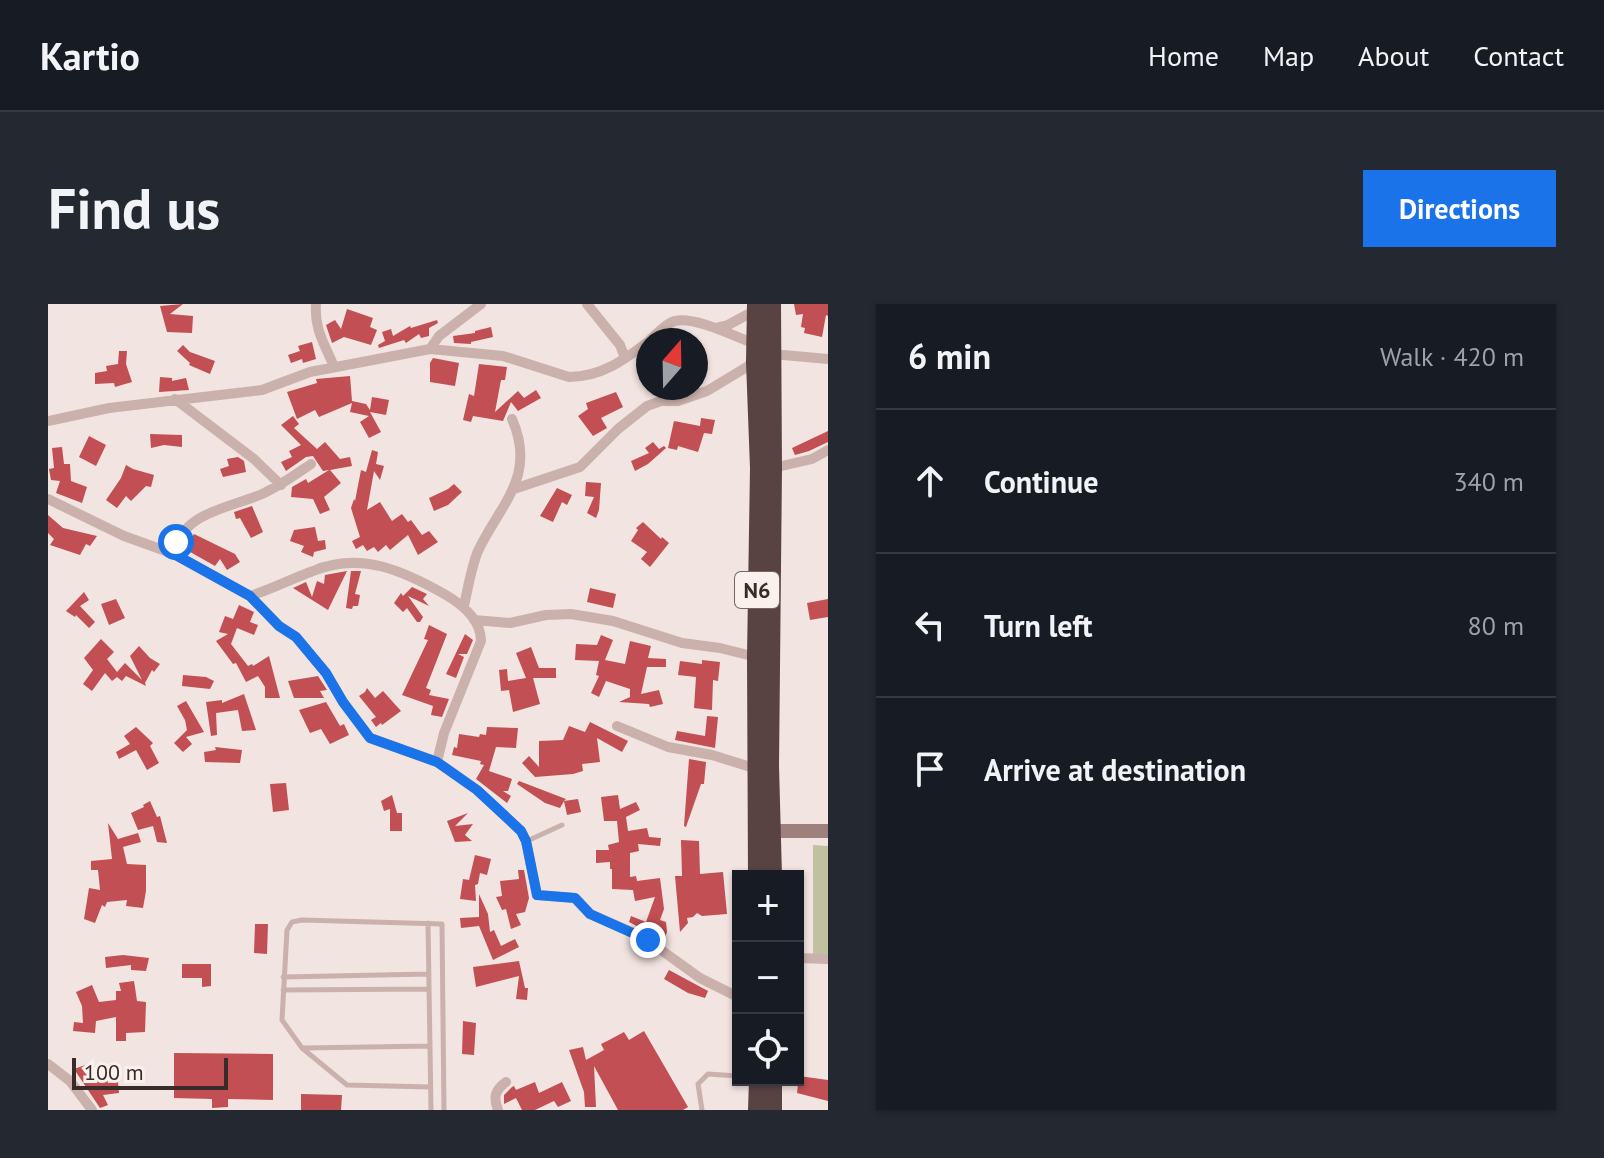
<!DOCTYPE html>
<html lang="en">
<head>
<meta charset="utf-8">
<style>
  :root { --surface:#171b24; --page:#242831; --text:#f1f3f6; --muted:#9ea1a6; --line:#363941; --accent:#1a73e8 }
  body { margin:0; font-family:"PT Sans",sans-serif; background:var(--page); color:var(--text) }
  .controls { position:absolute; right:24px; bottom:24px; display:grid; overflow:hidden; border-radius:0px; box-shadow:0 2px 6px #0004 }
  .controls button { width:72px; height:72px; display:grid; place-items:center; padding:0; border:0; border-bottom:2px solid var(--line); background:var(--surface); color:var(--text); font:40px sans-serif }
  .compass { position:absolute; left:588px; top:24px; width:72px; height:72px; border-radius:50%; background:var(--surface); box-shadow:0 2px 6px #0004; rotate:20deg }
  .scale { position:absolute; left:24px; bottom:20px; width:156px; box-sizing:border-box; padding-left:8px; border:4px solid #382b2a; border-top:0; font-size:22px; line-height:28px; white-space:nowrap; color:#382b2a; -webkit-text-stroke:6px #faf0ec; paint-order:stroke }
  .stop { position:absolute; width:24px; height:24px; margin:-18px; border:6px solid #1a73e8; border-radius:50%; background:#fff }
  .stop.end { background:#1a73e8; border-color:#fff; box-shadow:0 2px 8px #0008 }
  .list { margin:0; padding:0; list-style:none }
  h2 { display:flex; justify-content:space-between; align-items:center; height:104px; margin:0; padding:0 32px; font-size:34px }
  h2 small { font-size:26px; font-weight:400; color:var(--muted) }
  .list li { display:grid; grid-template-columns:52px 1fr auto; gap:24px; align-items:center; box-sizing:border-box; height:144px; padding:0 32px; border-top:2px solid var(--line) }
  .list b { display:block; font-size:30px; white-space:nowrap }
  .list em { font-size:26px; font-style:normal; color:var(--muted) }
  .icon { flex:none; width:44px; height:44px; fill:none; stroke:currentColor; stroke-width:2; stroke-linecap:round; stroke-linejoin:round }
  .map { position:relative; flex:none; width:780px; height:806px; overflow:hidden; border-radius:0px }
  header { display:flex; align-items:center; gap:48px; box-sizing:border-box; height:112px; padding:0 40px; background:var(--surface); border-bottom:2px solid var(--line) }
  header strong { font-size:38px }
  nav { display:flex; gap:44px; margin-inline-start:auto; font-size:28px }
  .intro { display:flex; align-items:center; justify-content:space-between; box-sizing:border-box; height:192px; padding:0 48px }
  h1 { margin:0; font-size:56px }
  .button { padding:20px 36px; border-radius:0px; background:var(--accent); color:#fff; font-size:28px; font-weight:700 }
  main { display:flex; gap:48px; padding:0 48px }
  aside { flex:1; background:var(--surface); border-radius:0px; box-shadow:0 2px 6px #0004 }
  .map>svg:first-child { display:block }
</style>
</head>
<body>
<header>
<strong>Kartio</strong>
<nav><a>Home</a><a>Map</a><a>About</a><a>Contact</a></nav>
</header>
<div class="intro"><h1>Find us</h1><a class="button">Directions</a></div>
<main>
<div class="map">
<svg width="780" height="806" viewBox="0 0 780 806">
  <rect width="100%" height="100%" fill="#f2e4e0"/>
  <path fill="#bfc1a0" d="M765,541L780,542V651H765Z"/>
  <path fill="#c14f53" d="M135,0L122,10L145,12L144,29L119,28L112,2Z
    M746,0H780V12L778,11L774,33L756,29L757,24L753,23L755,10L748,11Z
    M299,5L325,14L322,23L329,26L323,41L296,33L284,39L278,21L287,16L293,25Z
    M389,16L390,19L381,24V32L373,34L371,30L358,39L356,36L331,44L330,41L337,37L334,28L343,25L345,32L362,22L363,24Z
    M443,23L445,33L423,38V40L406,39L405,32L427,29V27Z
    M264,38L268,55L255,59L254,55L243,59L240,51L252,47L250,42Z
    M135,41L142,48L167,57L162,70L141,61L142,59L129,47Z
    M71,47H79L78,60L84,78L67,83L66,79L47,80V69L59,67L58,62L70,60Z
    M385,54L411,59L407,82L382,78V59Z
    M431,60L459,63L457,76H453L447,108L470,87L476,94L488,86L493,94L470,107L463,98L455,117L425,112L423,118L415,116L421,90L426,92Z
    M302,72L304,97L318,100L322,106L324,93L341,96L338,111L322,108L333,128L321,134L312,118L321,112L302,108L304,99L271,113L267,106L249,115L239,88L269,79L268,75Z
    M112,73L124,74V77L138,74L141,86L111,88Z
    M568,88L575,103L553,114L559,124L545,132L530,112L540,105L538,99Z
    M245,112L251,120L246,124L269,145L277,138L292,155L302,153L304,162L282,166L293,179L276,193L282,206L272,210L265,195L243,193L244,183L258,175L260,179L281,166L275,167L265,152L258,153L238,167L233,158L244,153L241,147L253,141L233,121Z
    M653,114L667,116L664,130L656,129L650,148L630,142L629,146L620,144L626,117L652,122Z
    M780,127V138L761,147L747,151L744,144Z
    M102,130L134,131V143L116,141L103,144Z
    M41,132L58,141L48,162L31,153Z
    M605,138L611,145L616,142L618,144L600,160L587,167L583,157L601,149L597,144Z
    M14,143L16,160H22L23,177L39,183L34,199L8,189L12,177L3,176L1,165L6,164L4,144Z
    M324,146L330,148L328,160L336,162L332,176L326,167L319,206L332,198L344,217L354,210L360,218L363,216L374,231L381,227L390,238L370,251L360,231L342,246L338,241L330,248L326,243L319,247L315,241L308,245L304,237L312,233L303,204L306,195L307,197L313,166L318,168Z
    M190,153L196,157L198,168L175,173L172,165L181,162L179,155Z
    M78,161L85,165L106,171L103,183L98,182L83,197L78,192L69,204L58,196L73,174Z
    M538,178L553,179L551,206L548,214L539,209L546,193L537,192Z
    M406,180L414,188L400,201L386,207L381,194L400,185Z
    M509,184L524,191L519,201L514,198L505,218L492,212Z
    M204,202L215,228L203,234L192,214L188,215L186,208Z
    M0,211L15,224L49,232L42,242L38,240L32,251L2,241L6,235L0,229Z
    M595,218L613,235L614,233L621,239L602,263L593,255L599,248L583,237L590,226L588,224Z
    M267,223L270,237L277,236L278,245L266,248L265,253L253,248L256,242L242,237L246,226Z
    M146,230L187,250L192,258L179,266L172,255L167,262L137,245Z
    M299,267L280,306L245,284L258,278L264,293L269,277L276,280L277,271Z
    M303,267H313L307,290L312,291L310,302H305L304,305L298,304Z
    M364,283L379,290L375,295L381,302L360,292L375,313L372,318H369L359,304L355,308L346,299L353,289L355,292Z
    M542,284L568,290L565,304L539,298Z
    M36,288L41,296L32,302L47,318L41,324L28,311L27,313L18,307Z
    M68,295L77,314L61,321L53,300Z
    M780,295V313L762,316L759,299Z
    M191,301L206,308L202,318L210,321L206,331L189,324L183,340L200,362L204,360L205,362L221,352L232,394H217V383L210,372L198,378L188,359L185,360L168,337L180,330L171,328L177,312L185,315Z
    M381,321L399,330L378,384L383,386L381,391L401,395L394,413L383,411L385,402L354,391L380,336L376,335Z
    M417,330L425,336L419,350H410L416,353L408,374L398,370Z
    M553,331L565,336L557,356L577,360L582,337L603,342L600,354L618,355V363H599L593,390L611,386L615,400L602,403L601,400L571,398L582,393V385L558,377L551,393L543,389L551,372L548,371L551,357L527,356L528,340L549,341Z
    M53,335L66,348L59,355L69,368L77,359L94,376L82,352L91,342L102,354L112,360L106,368L104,366L97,379L98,382L78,372L74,377L69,373L64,377L57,369L44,387L35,380L45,366L36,354Z
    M483,343L491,364H508V374H485L492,400L465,408L461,386L453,387L451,366L459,365L460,377L478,374L468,349Z
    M654,356L672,358L670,377L665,376L664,406L646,404L648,373L630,371L632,357L654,360Z
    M135,371L158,373L166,377L162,385L134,382Z
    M270,372L279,386L272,387L276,394H246L240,377Z
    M319,384L327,394L335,387L353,407L334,421L333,419L328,423L323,416L328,413L311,392L317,388Z
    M196,390L208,426L194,427L190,406L168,409L169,431L163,432L158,398L174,396V399Z
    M138,397L156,428L138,433L144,440L135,448L126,439L139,426L137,416L129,402Z
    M278,398L292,422L296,420L301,431L282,440L273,425L262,429L251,406Z
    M659,412L670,413L667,444L627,436L629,427L657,432Z
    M542,418L580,437L574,448L549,434L552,458L534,460L535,467L525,470L487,473L474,459L481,452L491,463V437L515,436L521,422L537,428Z
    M88,423L105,439L102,442L111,459L99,466L88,446L71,455L68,448L82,440L76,432Z
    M439,423L470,424L468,444L448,443L441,467L464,475L460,487H455L463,492L459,499L428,475L436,461L432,460L433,457L404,451L406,443L409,444L411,430L431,433L432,430L438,431Z
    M167,443L194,446L192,459L157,458L156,448L168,446Z
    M641,455L658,458L656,480H653L638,523L636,522Z
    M471,477L518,495L516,497L530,495L533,508L519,511L516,497L512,504L497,499L469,480Z
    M238,479L241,506L225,508L222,480Z
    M344,491L349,509H354V527H342V505L336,507L333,497Z
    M570,491L572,505L588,498L592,506L578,513L580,527L599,524L601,533L613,534L612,542L590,540L591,547L582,549V573L588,572L589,577L612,574L616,605L612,616L618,618L619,628L616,636L581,618L583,612L598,618L607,593L587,597L585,586L564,585V565H562V558L548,559V546H561L560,541L571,538L569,517H556L553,493Z
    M102,497L109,513L112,512L119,539L109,538L105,522L90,526L83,509L96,503L95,501Z
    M420,509L407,522L425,520L417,531L424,537L407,538L399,517Z
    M60,519L70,535L90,529L93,538L75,543L79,560L98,561V587L95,604L78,602L79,596L59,598L57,603L54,601L47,619L36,615L41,584L52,586L50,566H43V557L64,555Z
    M633,536L651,537L652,570L675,568L679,610L654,612L649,609L645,613L639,614L640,619L632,628L627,572H634Z
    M427,551L443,555L439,571L432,569L430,580L427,581L428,597L412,595L415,575L421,576Z
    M470,566H476L481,594L477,608L468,610L473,621L463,625L458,605L454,606L448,593L454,592L452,577L471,575Z
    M431,590L440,610L442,628L446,626L453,642L467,635L471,643L445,656L431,622L413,624L412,614L431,613Z
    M207,620H220L219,650L206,649Z
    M75,651L101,654L98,667L83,666V661L58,664L57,653Z
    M471,657L477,684H480L479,696L468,695L471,672L428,683L425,663Z
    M134,660H163V682L154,683V674H134Z
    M621,666L660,687L657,694L640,689L616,675Z
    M86,677L89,697L98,698L97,728L78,729V737H68V713L48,717L47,729L25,727L26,718L35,719L34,702L28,688L44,681L51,698L68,696V687H73L71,679Z
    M415,717L428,719L426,751L414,750Z
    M596,727L640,803L635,806H570L546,762L548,803H537L536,788L521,746L535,743L538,756L556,746L553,740L563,735L576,728L581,736Z
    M126,749L225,750V796L180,795V803L164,804V795L126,794Z
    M46,758V775L58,772L60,779L70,778L71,789L55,791L60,801L52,804L26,765Z
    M751,772L780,776V797L749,789Z
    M487,778L491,789L514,778L523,797L510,803L506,797L487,806H474L468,794L456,800V791L464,783L466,782L468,786Z
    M253,790L294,791L293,806H253Z"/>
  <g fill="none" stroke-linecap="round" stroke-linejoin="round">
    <path stroke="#cab1ac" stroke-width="5" d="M479,537L514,521
      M380,619L383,806
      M235,673L381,670
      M235,686L381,685
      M255,744L382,742
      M382,783L299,781L254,744L234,716L239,626L244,618L254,616L394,620L396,806
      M654,806L650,780L660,770L690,772"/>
    <path stroke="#cab1ac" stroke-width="10" d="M268,0C266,26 277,40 286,63
      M539,0L572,41L577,54
      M667,24L680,21L708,6
      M602,36C609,30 618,19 627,17C647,12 688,33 707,40
      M382,45L391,32L433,0
      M724,50L780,55
      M127,95L206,155L233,181
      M0,117L61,104L214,86L262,68L382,45L455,52L521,73C553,73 576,56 600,38
      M725,164L764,155L780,146
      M466,185L532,163L570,125L599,102L613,97H630L659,87L707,58
      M0,195L76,232L126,250L202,292L231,322L248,333L278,369L295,398L322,434L389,458L429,486L473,527L478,537L489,591L527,594L542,610L595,633L652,674L690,693
      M126,250C133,208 182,204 214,190C232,182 247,171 263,160
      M202,292C224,285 243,275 265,267C313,247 356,267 398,291C415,301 433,316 433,337L396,429L389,458
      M416,302C420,284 423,264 430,247C453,199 489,172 464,115
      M426,316L462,319L498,311L523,310L565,317L634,339L672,344L708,353
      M569,422L620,443L664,451L709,465
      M750,654L780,655
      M0,760L22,777L44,806
      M450,806C445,793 447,786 458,778"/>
    <path stroke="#9e807d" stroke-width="14" d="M714,527H780"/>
    <path stroke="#594342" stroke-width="18" d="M708,0L707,58L711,164L708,353L709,572
      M724,0L725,164L722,462L725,572
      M709,806L710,776
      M725,806V776"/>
  </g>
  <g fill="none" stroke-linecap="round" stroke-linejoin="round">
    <path stroke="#1a73e8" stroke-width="10" d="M128,238L126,250L202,292L231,322L248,333L278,369L295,398L322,434L389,458L429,486L456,511L473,527L478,537L489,591L527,594L542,610L600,636"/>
  </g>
  <g text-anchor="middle" stroke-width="8" stroke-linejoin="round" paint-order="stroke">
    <rect fill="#faf0ec" stroke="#726664" stroke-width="2" x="687" y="268" width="44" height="36" rx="6"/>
    <g font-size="22" font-weight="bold" fill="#382b2a">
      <text x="709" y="294">N6</text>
    </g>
  </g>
</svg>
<div class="controls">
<button>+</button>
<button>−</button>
<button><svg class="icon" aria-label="locate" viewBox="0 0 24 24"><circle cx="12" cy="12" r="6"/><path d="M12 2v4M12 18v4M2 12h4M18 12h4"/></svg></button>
</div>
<svg class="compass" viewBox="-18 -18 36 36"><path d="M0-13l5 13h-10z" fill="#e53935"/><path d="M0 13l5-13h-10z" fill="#9ea1a6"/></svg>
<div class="scale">100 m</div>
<div class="stop" style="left:128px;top:238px"></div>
<div class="stop end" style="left:600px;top:636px"></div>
</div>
<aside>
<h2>6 min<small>Walk · 420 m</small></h2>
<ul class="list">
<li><svg class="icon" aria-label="ahead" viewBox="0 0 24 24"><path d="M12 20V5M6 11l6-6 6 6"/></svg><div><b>Continue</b></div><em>340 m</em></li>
<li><svg class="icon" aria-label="left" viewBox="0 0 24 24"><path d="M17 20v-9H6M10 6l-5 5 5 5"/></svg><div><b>Turn left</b></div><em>80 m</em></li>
<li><svg class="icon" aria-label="arrive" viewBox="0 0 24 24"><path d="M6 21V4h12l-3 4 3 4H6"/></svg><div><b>Arrive at destination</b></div></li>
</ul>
</aside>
</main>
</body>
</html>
